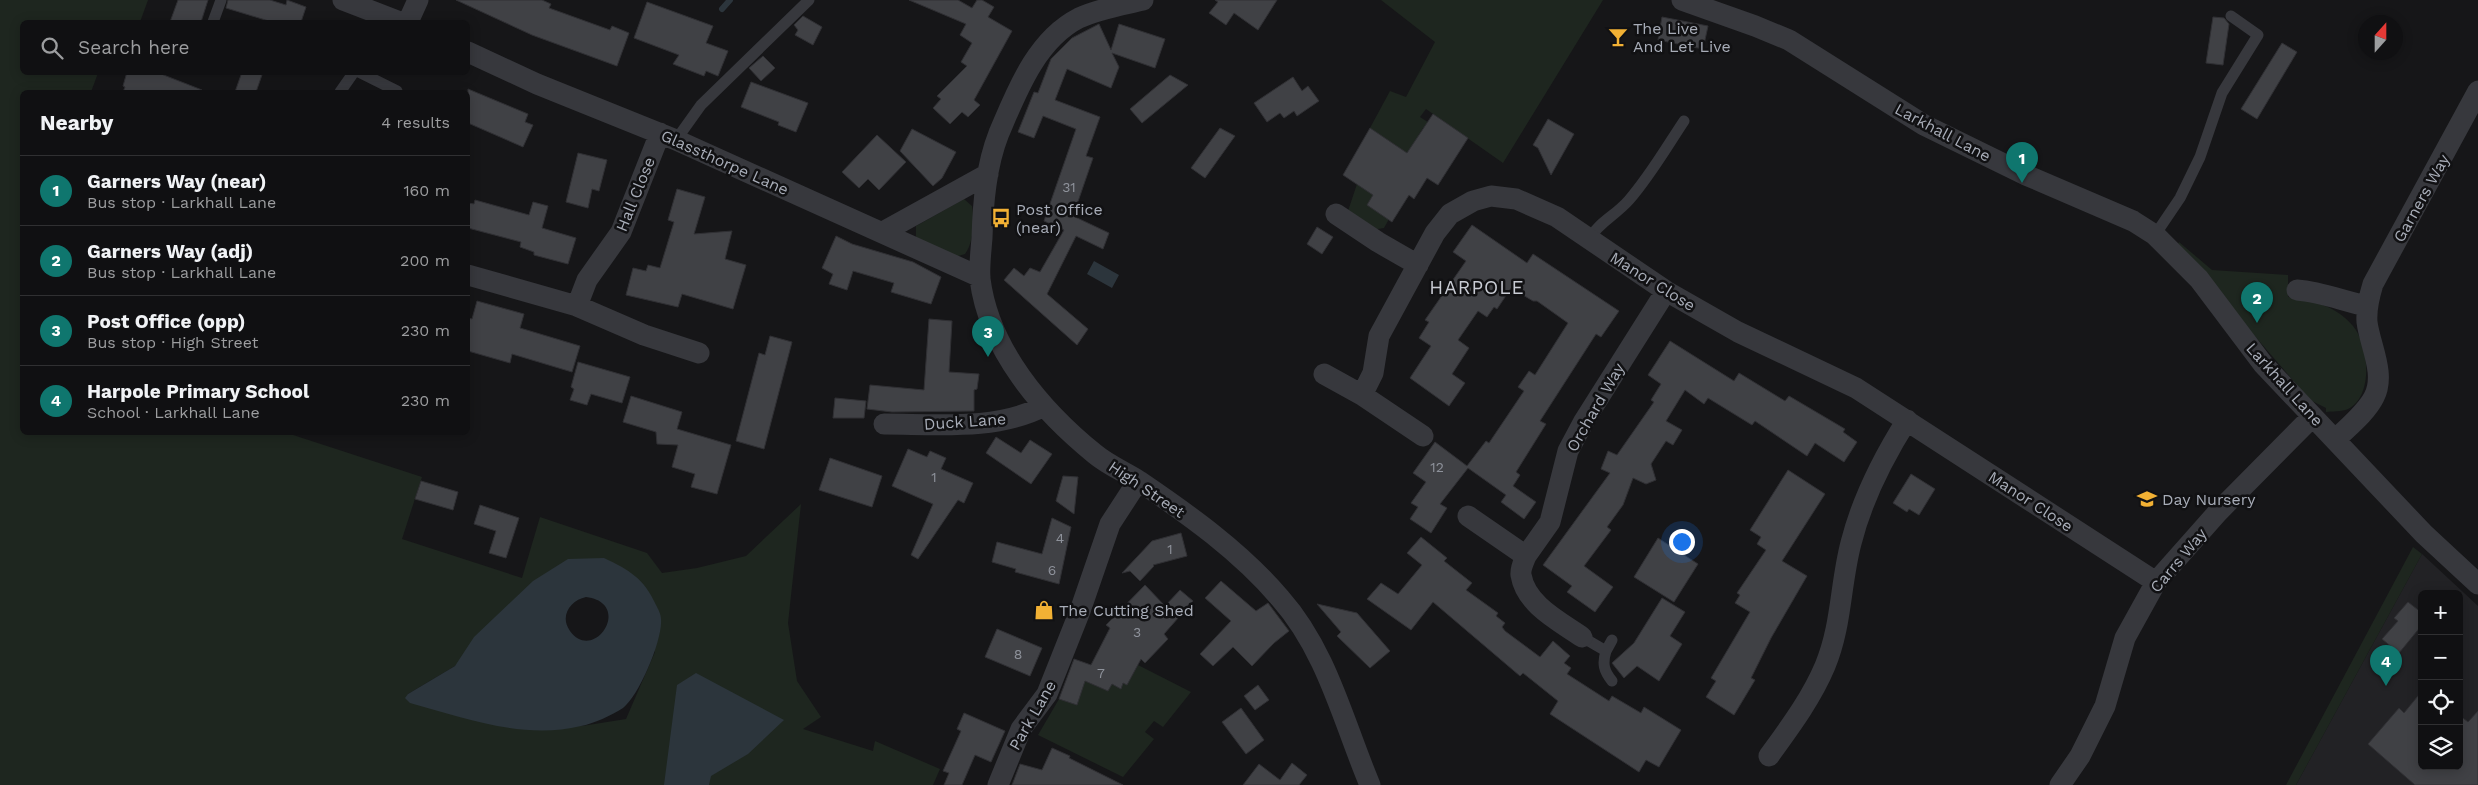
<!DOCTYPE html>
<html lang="en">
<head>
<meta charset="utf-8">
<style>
  :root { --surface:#101012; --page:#19191b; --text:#f1f3f6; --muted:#9c9d9f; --line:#303032; --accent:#0f766e }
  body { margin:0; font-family:"Work Sans",sans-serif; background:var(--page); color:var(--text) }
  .controls { position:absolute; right:15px; bottom:15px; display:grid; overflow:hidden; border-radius:8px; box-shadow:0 2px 12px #0003 }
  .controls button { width:45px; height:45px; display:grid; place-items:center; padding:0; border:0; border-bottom:1px solid var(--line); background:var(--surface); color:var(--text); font:25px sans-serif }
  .compass { position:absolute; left:2358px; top:15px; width:45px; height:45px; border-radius:50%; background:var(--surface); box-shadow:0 2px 12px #0003; rotate:21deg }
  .you { position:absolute; left:1681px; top:541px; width:18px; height:18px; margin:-12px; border:4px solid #fff; border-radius:50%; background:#1a73e8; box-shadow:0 0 0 8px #1a73e833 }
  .badge { display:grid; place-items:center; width:32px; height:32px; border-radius:50%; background:var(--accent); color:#fff; font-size:16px; font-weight:700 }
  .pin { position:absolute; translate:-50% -41px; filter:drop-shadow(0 1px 2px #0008) }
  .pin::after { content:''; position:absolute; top:26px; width:18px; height:15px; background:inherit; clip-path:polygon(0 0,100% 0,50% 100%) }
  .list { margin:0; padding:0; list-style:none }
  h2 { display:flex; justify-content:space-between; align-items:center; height:65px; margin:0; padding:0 20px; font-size:21px }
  h2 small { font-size:16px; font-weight:400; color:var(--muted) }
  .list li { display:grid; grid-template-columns:32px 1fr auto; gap:15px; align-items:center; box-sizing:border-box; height:70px; padding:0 20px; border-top:1px solid var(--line) }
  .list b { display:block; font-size:19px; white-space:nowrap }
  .list p { margin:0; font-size:16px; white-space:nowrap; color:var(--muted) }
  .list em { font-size:16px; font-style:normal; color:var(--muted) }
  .icon { flex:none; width:28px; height:28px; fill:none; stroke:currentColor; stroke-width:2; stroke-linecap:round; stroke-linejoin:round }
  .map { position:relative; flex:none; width:2478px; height:785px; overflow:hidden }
  .search { position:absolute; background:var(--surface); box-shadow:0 2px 12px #0003; left:20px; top:20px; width:450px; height:55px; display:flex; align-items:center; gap:12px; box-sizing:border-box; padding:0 18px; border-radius:8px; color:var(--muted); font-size:19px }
  .panel { position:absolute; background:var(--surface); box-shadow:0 2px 12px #0003; left:20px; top:90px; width:450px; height:345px; border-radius:8px }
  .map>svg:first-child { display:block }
</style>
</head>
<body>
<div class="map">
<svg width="2478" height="785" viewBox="0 0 2478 785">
  <rect width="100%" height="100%" fill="#161618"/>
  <path fill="#222225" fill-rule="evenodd" d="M2422,554L2478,606V785H2296ZM2422,594H2459V766H2422Z"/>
  <path fill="#1e261f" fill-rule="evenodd" d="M0,0H148L140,22H22V72L98,73L91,92H22V432L287,433L422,477L402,539L522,578L540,517L647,553L662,573L697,568L746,556L801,504L788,623L797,681L821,717L803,729L873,751L875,741L940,769L933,785H0ZM604,558L655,652L626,719L582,726L408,694L455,666Z
    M1381,0H1603L1503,163L1426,109L1420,117L1434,126L1423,128L1418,136L1421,138L1383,178L1367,205L1389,219L1384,228L1372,230L1348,211L1357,184L1360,146L1365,137L1394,155L1398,147L1370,128L1390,91L1406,97L1435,42Z
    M964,199L972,206C974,219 974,243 965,254L955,257L916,238V226Z
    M2179,242L2212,270L2288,275V297C2311,300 2337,306 2353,326C2369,345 2374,396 2348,409C2342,412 2332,411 2326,412V408L2310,400L2177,246Z
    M2413,547L2422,554L2296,785H2286Z
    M1138,665L1191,692L1163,727L1154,721L1145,732L1154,739L1123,777L1038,735L1059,699L1077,705L1085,681L1108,691L1112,684L1121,688L1123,683L1127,685Z"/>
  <path fill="#2c353c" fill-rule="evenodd" d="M1094,261L1119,275L1112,288L1087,274Z
    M604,558C629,570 644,578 656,605C658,609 661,614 661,619C663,639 639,696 623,708C612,715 593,724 581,726C523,740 465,718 410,703L405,698L408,694L455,666L474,637L533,581L568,559ZM586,597C634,603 594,664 570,631C559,616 571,600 586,597Z
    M696,673L784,720L748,754L711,776L709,785H664L677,685Z"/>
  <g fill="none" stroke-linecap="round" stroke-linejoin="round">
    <path stroke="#2c353c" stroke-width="6" d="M722,9L730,0"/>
  </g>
  <path fill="#404145" stroke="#303034" d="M178,0H208L201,22H170Z
    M228,0H270L286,5L287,0L306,7L301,22H272L226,8Z
    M456,0H542L551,4L549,8L610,30L612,26L629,33L617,66L532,35Z
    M909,0H958L972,8L977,0H982L994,7L988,17L1012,31L974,100L980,105L968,117L962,112L950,124L933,108L941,99L937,96L967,66L961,62L972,43L960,35L966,24Z
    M1215,0H1277L1258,30L1234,13L1226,25L1209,13L1218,2Z
    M647,2L713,26L706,43L728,51L718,76L706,71L704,76L673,64L679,55L634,38Z
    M803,16L822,27L813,45L795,35L798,30L794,25Z
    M1662,17L1708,26L1703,49L1658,40Z
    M2213,17L2224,18L2229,24L2223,65L2206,63Z
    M1099,24L1111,50L1119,24L1165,39L1155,68L1112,53L1119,67L1111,88L1067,69L1055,100L1100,117L1086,156L1093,158L1073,216L1109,233L1103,249L1076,236L1047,294L1088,329L1077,345L1004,280L1014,268L1024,276L1030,268L1040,272L1064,230L1044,221L1076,129L1043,116L1034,138L1018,132L1034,92L1038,93L1051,59L1072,38Z
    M2282,43L2297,52L2257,119L2241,109Z
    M763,56L775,68L761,81L749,68Z
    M127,72H156L202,90V92H123L125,87L123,86Z
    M242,72H263L256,92H235Z
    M1170,75L1188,85L1142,123L1130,109Z
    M1293,77L1302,91L1308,86L1319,101L1297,116L1294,111L1284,118L1280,113L1267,122L1254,103Z
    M751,82L808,103L796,132L778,125L779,122L741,107Z
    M468,89L528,114L525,122L533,125L523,147L468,123Z
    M1433,114L1468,138L1438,185L1427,178L1414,199L1409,195L1392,222L1367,205L1373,195L1343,175L1370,128L1407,153Z
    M1548,119L1574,134L1551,175L1538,148L1533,145Z
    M1220,128L1235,136L1205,178L1191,168Z
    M912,129L956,152L942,178L933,186L900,151Z
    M877,135L906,162L879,190L868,179L859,188L842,172Z
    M578,153L607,160L599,191L592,189L588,208L566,202Z
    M677,189L705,197L694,234L732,231L725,259L746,265L733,309L682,294L678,307L626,295L633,268L646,271L648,265L660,268L674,222L668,220Z
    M475,200L529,215L533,202L548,206L542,228L576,238L568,264L534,255V252L520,247L521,242L468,228V203L474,204Z
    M1472,225L1527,263L1533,254L1619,311L1601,337L1596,334L1540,421L1546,424L1516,472L1520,475L1513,486L1536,502L1524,519L1501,502L1506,495L1468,468L1440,504L1447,508L1431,533L1410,519L1418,507L1411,503L1426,482L1413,473L1435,442L1467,466L1486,441L1489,443L1524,391L1518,387L1529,371L1535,375L1568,323L1537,301H1533L1511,288L1497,309L1494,307L1487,317L1478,311L1458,340L1469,348L1452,374L1465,383L1449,406L1410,378L1431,346L1419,338L1429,322L1425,320L1466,261L1453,252Z
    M1317,227L1333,237L1322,254L1307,244Z
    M836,236L852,244L913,262L941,277L931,304L891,292L894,283L853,271L847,290L829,284L833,274L822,268Z
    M477,301L524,314L520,328L580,346L572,372L512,354L510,363L468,351V318L472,319Z
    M929,319L952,321L949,372L979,374L977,389L974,390V411L892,412L867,409L870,385L924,390Z
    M770,336L792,342L764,449L736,441L759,353L765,355Z
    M1670,341L1734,381L1739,373L1785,401L1789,396L1845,429L1843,432L1857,442L1844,462L1815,443L1807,456L1755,421L1752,425L1708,398L1704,404L1685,390L1666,421L1682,430L1673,445L1666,441L1651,464L1656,480L1646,484L1633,478L1623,505L1607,527L1611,530L1584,566L1613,587L1595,612L1567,592L1572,586L1543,565L1610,473L1601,469L1608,451L1617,455L1654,402L1651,400L1661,384L1648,375Z
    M578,362L630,377L622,403L591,394L587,405L570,400L574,389L571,387Z
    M631,396L682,412L677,429L731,445L717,494L691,487L695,474L672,467L678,445L657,444L656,432L623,422Z
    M835,398L866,401L864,418H833Z
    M996,437L1021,453L1030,440L1052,454L1031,484L986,453Z
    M908,449L927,457L930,451L946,458L941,469L973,483L964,503L958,500L918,559L911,555L933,504L892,486Z
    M830,458L882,476L872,507L819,490Z
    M1788,470L1825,494L1782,561L1807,576L1771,638L1751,678L1755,680L1734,715L1706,697L1716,681L1711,678L1750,612L1735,603L1740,595L1737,593L1766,550L1757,544L1761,537L1750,530Z
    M1911,474L1935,489L1919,515L1909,509L1907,512L1893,503Z
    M1063,476L1078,477L1074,514L1056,501Z
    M421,481L458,492L453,510L415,499Z
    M480,505L519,518L506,558L489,553L496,531L474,524Z
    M1052,518L1071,527L1059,584L1015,572L1016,569L992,562L997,542L1042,554Z
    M1181,533L1187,556L1153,565L1154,566L1140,581L1130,571L1122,573L1152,541Z
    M1421,537L1447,558L1444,561L1472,583L1466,590L1498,613L1496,616L1505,623L1502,627L1505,631L1540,657L1553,641L1570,656L1564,663L1571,668L1567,674L1609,701L1612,696L1641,713L1644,707L1681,730L1659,767L1646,760L1639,772L1550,714L1558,701L1523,673L1520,676L1433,602L1411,630L1367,599L1381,583L1398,594L1422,565L1407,553Z
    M1658,538L1698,564L1674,602L1634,577Z
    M1221,581L1256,611L1268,603L1289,631L1274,643L1252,666L1233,647L1213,666L1200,654L1231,621L1205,598Z
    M1145,585L1165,606L1180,590L1193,601L1164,634L1168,639L1145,663L1141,659L1127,685L1123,683L1121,689L1112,684L1108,691L1085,681L1077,705L1059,699L1074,659L1091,665L1110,628L1106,625Z
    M1662,598L1685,612L1670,636L1682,644L1659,681L1637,666L1624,678L1612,663L1634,643Z
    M2408,602L2422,613V625L2399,653L2382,639L2398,621L2394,618Z
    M1317,604L1357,613L1390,651L1370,668L1337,636L1341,632Z
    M997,629L1042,648L1030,676L985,657Z
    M1258,685L1269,700L1255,710L1244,696Z
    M2422,691V766H2459V715L2468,722L2478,711V785H2415L2368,744L2399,708L2404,713Z
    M1241,708L1264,740L1246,754L1222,722Z
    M964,713L1005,731L991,762L975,755L962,785H944L949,773L943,771L961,731L957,729Z
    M1052,748L1070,756L1069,758L1123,785H1012L1020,764L1042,770Z
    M1292,763L1307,775L1299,785H1243L1259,764L1280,780Z"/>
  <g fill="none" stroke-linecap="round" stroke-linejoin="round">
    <path stroke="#37383d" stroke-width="11" d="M213,22L221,0
      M359,72L397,91
      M340,92L354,72
      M676,140L701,105L809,0
      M2155,235L2180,198L2200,157L2222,93L2258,35L2231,16
      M1588,240C1600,221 1615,216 1629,200C1650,176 1666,148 1684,121
      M1582,637L1606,651C1602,664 1604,671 1612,681
      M1606,651L1612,640"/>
    <path stroke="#37383d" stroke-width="21" d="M343,0L400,22
      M1143,0C1122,5 1098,9 1079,18C1036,40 1017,91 999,133C986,166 983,203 982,238C981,251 979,266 980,279C989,350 1042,411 1095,454C1108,465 1125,472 1139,481C1189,515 1240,551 1280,598C1327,651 1343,721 1370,785
      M1682,0L1755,26L1789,40L1924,125L2026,175L2133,221L2155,235L2199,279L2263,364L2424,534L2478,584
      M408,22L418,0
      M468,52L537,84L676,140L980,277
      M1336,214L1378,242L1418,265
      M883,232L988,174
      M468,275L577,306L644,335L699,353
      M2297,290C2322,292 2343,301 2367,306
      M577,306L587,280L621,232L660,133
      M1324,374L1362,395L1423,436
      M1362,395L1373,373L1379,336L1435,233L1450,214L1473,201L1491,196L1516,199L1557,217L1666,291L1738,332L1856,388L2156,582
      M884,424C935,424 997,431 1044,406
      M2335,440C2348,427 2366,413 2374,397C2386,374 2370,346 2367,322C2366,309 2369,297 2373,284L2478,91
      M1468,516L1526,556C1524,561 1520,569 1521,575C1526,605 1559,621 1582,637
      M1526,556L1550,522L1568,451L1584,421L1666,291
      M1769,756C1790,727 1811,699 1825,666C1842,625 1840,585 1851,543C1862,499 1883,458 1907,420
      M998,785L1021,729L1047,694L1080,611L1110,524L1138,481
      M2060,785L2080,756L2105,706L2125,638L2156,582L2218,512L2312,417"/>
  </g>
  <defs>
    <symbol id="bar-bare" viewBox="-9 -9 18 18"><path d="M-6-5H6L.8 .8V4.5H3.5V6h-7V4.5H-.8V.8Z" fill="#f2b134" stroke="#111113" stroke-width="2.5" paint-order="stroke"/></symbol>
    <symbol id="bus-bare" viewBox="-9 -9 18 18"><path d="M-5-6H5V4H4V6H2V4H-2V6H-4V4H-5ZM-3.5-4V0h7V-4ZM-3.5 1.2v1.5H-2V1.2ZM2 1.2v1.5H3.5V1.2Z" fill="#f2b134" stroke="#111113" stroke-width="2.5" paint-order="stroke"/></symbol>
    <symbol id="school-bare" viewBox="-9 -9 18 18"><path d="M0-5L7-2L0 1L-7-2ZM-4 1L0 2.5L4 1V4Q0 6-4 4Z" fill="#f2b134" stroke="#111113" stroke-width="2.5" paint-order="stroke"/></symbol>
    <symbol id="shop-bare" viewBox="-9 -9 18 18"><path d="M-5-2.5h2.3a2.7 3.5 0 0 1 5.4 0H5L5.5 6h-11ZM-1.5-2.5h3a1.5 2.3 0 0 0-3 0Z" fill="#f2b134" stroke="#111113" stroke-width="2.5" paint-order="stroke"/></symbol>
  </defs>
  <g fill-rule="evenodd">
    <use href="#bar-bare" x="1604" y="23" width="28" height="28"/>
    <use href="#bus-bare" x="987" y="204" width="28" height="28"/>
    <use href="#school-bare" x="2133" y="485" width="28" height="28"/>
    <use href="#shop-bare" x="1030" y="596" width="28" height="28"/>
  </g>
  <g text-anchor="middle" stroke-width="5" stroke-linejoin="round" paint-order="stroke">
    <g font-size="14" fill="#8e929b">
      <text x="1069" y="192">31</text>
      <text x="1437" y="472">12</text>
      <text x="934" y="482">1</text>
      <text x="1060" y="543">4</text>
      <text x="1170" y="554">1</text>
      <text x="1052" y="575">6</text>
      <text x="1137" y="637">3</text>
      <text x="1018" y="659">8</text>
      <text x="1101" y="678">7</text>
    </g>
    <g font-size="16" fill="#a8adb8" stroke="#111113" text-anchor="start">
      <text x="1633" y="34">The Live<tspan x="1633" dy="18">And Let Live</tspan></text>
      <text x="1016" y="215">Post Office<tspan x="1016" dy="18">(near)</tspan></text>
      <text x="2162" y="505">Day Nursery</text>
      <text x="1059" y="616">The Cutting Shed</text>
    </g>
    <g font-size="16" fill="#a8adb8" stroke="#111113">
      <text transform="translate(1943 132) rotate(28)" y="6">Larkhall Lane</text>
      <text transform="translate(725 162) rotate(24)" y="6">Glassthorpe Lane</text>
      <text transform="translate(635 194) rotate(-68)" y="6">Hall Close</text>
      <text transform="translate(2421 198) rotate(-61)" y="6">Garners Way</text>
      <text transform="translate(1653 281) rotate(32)" y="6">Manor Close</text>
      <text transform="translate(2285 384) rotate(48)" y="6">Larkhall Lane</text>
      <text transform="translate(1595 407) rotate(-60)" y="6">Orchard Way</text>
      <text transform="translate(965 421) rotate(-4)" y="6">Duck Lane</text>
      <text transform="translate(1147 489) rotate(34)" y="6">High Street</text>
      <text transform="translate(2031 501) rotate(33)" y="6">Manor Close</text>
      <text transform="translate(2178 560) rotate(-50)" y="6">Carrs Way</text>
      <text transform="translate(1032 715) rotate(-60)" y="6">Park Lane</text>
    </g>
    <g font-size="19" letter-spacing="1" fill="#c9ccd4" stroke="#111113">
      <text x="1477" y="294">HARPOLE</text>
    </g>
  </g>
</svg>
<div class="controls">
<button>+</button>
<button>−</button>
<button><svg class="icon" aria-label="locate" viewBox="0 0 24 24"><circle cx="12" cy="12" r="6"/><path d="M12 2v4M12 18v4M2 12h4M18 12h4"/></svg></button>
<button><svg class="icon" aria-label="layers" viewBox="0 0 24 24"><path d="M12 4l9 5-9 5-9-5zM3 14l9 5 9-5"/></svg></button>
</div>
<svg class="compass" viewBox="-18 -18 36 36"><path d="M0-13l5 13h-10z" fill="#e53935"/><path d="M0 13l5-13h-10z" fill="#9c9d9f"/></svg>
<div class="you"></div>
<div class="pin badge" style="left:2022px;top:183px">1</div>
<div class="pin badge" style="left:2257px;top:323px">2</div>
<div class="pin badge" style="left:988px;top:357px">3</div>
<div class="pin badge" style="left:2386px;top:686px">4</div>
<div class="search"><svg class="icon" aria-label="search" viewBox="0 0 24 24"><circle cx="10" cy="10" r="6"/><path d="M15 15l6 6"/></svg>Search here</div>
<section class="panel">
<h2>Nearby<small>4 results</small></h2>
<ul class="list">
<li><span class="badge">1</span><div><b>Garners Way (near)</b><p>Bus stop · Larkhall Lane</p></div><em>160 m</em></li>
<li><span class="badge">2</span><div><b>Garners Way (adj)</b><p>Bus stop · Larkhall Lane</p></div><em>200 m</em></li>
<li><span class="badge">3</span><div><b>Post Office (opp)</b><p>Bus stop · High Street</p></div><em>230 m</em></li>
<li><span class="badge">4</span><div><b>Harpole Primary School</b><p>School · Larkhall Lane</p></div><em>230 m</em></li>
</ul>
</section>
</div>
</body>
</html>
